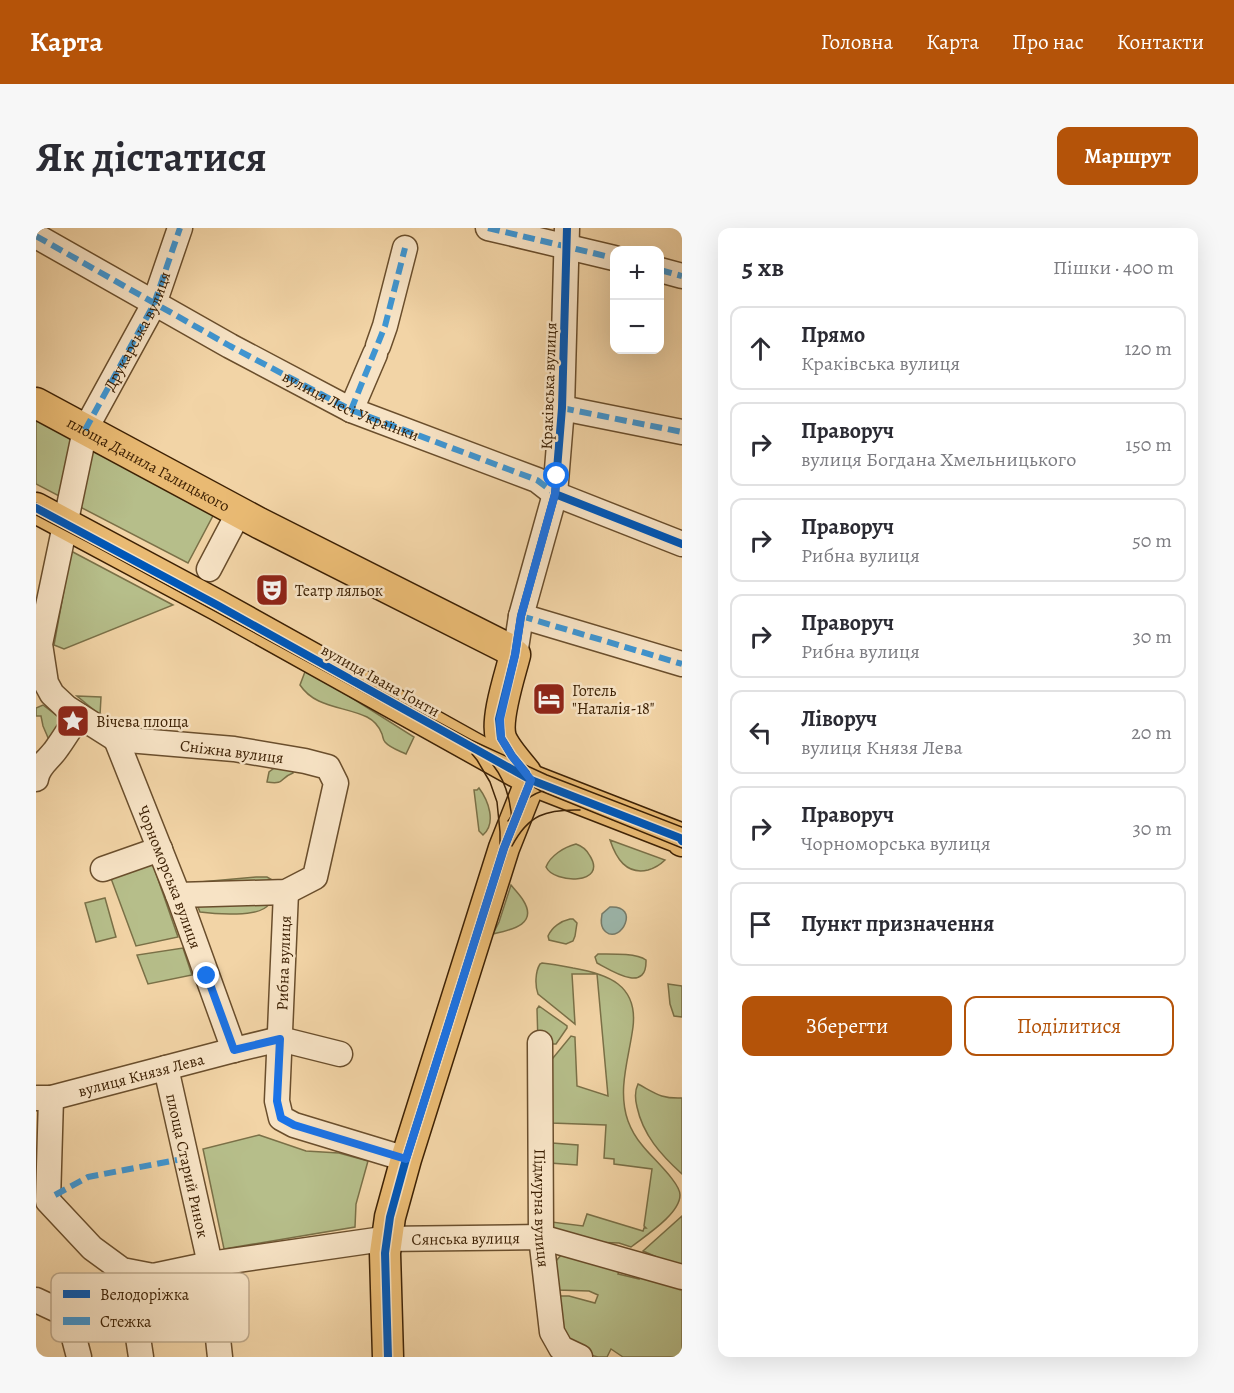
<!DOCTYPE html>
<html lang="uk">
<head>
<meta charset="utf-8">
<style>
  :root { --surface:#fff; --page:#f7f7f7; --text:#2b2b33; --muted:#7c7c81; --line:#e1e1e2; --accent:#b45309 }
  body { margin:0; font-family:Alegreya,serif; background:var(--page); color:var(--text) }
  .controls { position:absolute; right:18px; top:18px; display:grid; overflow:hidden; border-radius:12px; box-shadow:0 6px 24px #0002 }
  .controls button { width:54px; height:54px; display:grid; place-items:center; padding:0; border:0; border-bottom:2px solid var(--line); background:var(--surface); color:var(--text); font:30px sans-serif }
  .stop { position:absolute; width:18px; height:18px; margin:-14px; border:4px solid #1a73e8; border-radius:50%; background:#fff }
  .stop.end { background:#1a73e8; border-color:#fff; box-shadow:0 2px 6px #0008 }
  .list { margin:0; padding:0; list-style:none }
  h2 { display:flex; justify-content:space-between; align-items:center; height:78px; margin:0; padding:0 24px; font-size:26px }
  h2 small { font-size:20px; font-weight:400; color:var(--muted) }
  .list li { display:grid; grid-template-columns:39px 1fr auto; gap:18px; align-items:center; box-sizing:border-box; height:84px; margin:0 12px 12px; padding:0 12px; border:2px solid var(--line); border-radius:12px }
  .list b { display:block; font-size:22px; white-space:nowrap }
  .list p { margin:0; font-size:20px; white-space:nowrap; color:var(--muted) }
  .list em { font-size:20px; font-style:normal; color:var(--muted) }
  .actions { display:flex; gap:12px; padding:18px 24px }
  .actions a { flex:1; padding:14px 0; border:2px solid var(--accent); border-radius:12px; text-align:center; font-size:21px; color:var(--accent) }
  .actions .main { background:var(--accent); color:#fff }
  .icon { flex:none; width:33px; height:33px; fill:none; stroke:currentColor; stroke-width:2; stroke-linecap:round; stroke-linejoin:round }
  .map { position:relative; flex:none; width:646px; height:1129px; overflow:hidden; border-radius:12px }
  header { display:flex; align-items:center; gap:36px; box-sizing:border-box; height:84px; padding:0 30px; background:var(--accent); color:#fff }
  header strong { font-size:28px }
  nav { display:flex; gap:33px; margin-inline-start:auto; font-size:21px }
  .intro { display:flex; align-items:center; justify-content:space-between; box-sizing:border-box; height:144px; padding:0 36px }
  h1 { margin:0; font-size:42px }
  .button { padding:15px 27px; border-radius:12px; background:var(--accent); color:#fff; font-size:21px; font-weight:700 }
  main { display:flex; gap:36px; padding:0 36px }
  aside { flex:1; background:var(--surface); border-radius:12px; box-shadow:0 6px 24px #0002 }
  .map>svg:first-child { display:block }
</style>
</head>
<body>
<header>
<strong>Карта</strong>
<nav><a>Головна</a><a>Карта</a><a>Про нас</a><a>Контакти</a></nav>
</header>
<div class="intro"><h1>Як дістатися</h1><a class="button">Маршрут</a></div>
<main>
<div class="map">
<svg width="646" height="1129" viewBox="0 0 646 1129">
  <rect width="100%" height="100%" fill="#f2d4a6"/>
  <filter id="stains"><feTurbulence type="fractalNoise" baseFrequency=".00333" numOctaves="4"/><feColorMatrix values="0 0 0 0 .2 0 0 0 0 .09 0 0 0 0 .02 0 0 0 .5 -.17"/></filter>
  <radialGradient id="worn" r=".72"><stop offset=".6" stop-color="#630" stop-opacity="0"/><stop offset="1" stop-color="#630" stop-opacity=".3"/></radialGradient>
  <path fill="#b6be8a" stroke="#7a7047" stroke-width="1.5" d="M0,188L180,282L152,335L0,256Z
    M35,323L137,377L28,421L18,417Z
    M270,441L378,509L370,526C364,523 354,520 349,514C347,512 347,509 346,506C343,498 339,493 331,489C308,478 279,480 264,457Z
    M41,468L65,469L64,487Z
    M7,477L33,497L16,519L7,498L5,488H0V480Z
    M241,538L257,540V545C243,550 250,557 231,554L233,544Z
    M443,560C452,572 461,595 447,607L443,603L438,562H441Z
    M574,612L629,632C624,637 619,640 612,642C590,647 580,630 574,612Z
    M540,616C546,618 551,622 554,628C572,657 518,656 510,639C514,628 528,619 540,616Z
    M115,631L142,709L100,718L73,645Z
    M220,649H231L238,653C238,660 237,670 233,676C225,690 178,686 164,684L153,657L164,654Z
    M475,657C479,662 484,667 487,672C503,697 474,702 457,706L463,694Z
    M69,670L80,709L60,714L49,675Z
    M534,691H537L541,695L539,708L537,713L530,716L513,712L512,708C516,699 525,693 534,691Z
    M147,720L156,747L112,756L101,727Z
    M562,726C575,726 600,725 610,732C611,766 576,743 561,735L559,729Z
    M506,735C517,736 527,738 537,740C572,746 602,757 597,799C593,830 581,862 592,893C595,901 600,910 606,917C615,929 644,954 644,967C644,986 609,1008 595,1019L583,1015L523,1013L518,1012L516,994L547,998L551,986L607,1003L608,1000H610L608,998L616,941L578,936V931L568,930L570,897L515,895L508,841L535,808L539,809V811L541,858L572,868L561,746H536L539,796L502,766C499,758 499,744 504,736Z
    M632,756L646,758V789L638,788L634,776Z
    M503,778L531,798V800L520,816H505L502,815L501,781Z
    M602,856C619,865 625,871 646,870V946C625,927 607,907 601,879C599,871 598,864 602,856Z
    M223,907L270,923L303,925L332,933L320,976L319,999L188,1021L167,921Z
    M516,915L542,917L541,937L514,935Z
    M646,988V1040L607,1023Z
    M525,1027L584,1041L582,1046L603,1051L601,1037L646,1051V1129H587L575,1121L571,1129H562L530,1121L521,1068H533L559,1075L562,1067L553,1063L521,1062L520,1033Z"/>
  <path fill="#9cb7ac" stroke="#767b69" stroke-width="1.5" d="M574,679C605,677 585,716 570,704C564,699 565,692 566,686Z"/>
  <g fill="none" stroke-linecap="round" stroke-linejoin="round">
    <defs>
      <g id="minor">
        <path d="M452,0L578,30"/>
        <path id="s1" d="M0,8L194,118L315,182L501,252L519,266L646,316"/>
        <path d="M624,42L646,48"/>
        <path d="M342,118L349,98L369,20"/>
        <path d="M526,180L646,204"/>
        <path d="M315,182L339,126"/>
        <path d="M173,341L203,284"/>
        <path d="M485,388L646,436"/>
        <path d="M479,427L485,388L519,266L526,180L531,0"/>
        <path id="s2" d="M80,511L142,667L198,822"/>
        <path d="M0,551C2,537 14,531 21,520C29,509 35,498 43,488"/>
        <path d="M67,641L124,621"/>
        <path d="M250,664L241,873L245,890L258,897L370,931"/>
        <path d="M142,667L250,664L279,649L300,555L292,539L269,533L198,521L80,511L31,480L16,466L10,455L4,416L49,202L118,76L144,0"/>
        <path id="s3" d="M504,815L505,1009L516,1104L525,1120L544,1129"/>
        <path id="s4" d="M130,840L174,1036L184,1129"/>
        <path id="s5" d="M0,870H15L198,822L244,811L304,826"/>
        <path id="s6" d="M15,870L12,973L56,1020L86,1042L117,1048L174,1036L347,1011L505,1009L646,1049"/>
        <path d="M94,1057L105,1129"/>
        <path d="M0,1072L32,1087L97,1072"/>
        <path d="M32,1087L43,1129"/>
      </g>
      <g id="major">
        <path id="s7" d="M0,175L223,295L469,419L479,427C474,447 459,491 465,510C469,521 483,536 490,545"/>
        <path d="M0,280L181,377L495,552L644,610L646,613"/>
        <path d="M352,1129L349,1025L354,989L370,931L468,620L495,552"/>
      </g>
    </defs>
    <use href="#minor" stroke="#6a4e2c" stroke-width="27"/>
    <use href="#major" stroke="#3d2104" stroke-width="33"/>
    <use href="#minor" stroke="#f7e3c5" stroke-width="24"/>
    <use href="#major" stroke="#e9ba73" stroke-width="30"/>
    <path stroke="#3d2104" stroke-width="1.5" d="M0,275L435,512L511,547L646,599
      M0,287L52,314L432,521L505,563L646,620
      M436,526L441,532L454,554L461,574L464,604V618L444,682
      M472,593C481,579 494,565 511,562
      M476,618C492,587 510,581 544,582
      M356,1129L352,1029C353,999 363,970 371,941L469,632C471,624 474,616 475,609C478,584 472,556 457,537"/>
    <g stroke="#3f95d1" stroke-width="6" stroke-dasharray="12 6" stroke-linecap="butt">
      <path d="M452,0L578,30"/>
      <path d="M0,8L194,118L315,182L501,252L522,268"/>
      <path d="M624,42L646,48"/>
      <path d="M526,180L646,204"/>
      <path d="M315,182L349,98L369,20"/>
      <path id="s8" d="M49,202L118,76L144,0"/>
      <path d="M485,388L646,436"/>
      <path d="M19,967L52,949L141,932"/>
    </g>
    <defs>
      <path id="cycleway" d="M519,266L646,316
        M0,280L181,377L495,552L644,610L646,613
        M490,545L476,528L465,510L463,491L479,427L485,388L519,266L526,180L531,0
        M352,1129L349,1025L354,989L370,931L468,620L495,552"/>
    </defs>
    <use href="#cycleway" stroke="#f7e3c5" stroke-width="11"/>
    <use href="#cycleway" stroke="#0057b8" stroke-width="8"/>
  </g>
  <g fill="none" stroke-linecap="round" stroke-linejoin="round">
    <path stroke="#1a73e8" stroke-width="8" d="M171,748L198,822L244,811L241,873L245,890L258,897L370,931L468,620L495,552L476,528L465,510L464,491L479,427L485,388L519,266L521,248"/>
  </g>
  <defs>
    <symbol id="theatre-square" viewBox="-11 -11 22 22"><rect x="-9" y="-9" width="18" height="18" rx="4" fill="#8f2418" stroke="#f7e3c5"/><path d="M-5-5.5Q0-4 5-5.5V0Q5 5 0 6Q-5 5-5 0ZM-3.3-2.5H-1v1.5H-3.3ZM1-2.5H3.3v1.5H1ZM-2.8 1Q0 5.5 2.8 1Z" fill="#fff"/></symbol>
    <symbol id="hotel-square" viewBox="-11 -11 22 22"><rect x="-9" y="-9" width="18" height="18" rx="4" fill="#8f2418" stroke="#f7e3c5"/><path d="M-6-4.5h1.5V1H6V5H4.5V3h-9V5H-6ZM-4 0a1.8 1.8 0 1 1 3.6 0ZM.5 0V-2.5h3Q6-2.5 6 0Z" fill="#fff"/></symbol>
    <symbol id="sight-square" viewBox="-11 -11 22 22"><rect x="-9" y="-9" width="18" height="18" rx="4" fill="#8f2418" stroke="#f7e3c5"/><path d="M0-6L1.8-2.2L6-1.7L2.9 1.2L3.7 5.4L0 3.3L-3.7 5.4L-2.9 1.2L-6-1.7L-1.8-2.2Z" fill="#fff"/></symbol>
  </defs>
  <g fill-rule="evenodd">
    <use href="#theatre-square" x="217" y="343" width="38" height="38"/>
    <use href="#hotel-square" x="494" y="452" width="38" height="38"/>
    <use href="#sight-square" x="18" y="474" width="38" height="38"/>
  </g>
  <g text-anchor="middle" stroke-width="5" stroke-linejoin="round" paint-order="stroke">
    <g font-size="16" fill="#3d2104" stroke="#f7e3c5">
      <text dy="6" stroke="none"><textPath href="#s8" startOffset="112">Друкарська вулиця</textPath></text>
      <text transform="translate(512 158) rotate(-88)" y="6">Краківська вулиця</text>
      <text dy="6" stroke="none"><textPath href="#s1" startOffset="358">вулиця Лесі Українки</textPath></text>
      <text dy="6" stroke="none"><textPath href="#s7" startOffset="128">площа Данила Галицького</textPath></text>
      <text transform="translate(345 452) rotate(29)" y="6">вулиця Івана Ґонти</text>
      <text transform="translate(196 523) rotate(7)" y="6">Сніжна вулиця</text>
      <text dy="6" stroke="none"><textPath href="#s2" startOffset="148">Чорноморська вулиця</textPath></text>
      <text transform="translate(247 735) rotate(-88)" y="6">Рибна вулиця</text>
      <text dy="6" stroke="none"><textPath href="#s5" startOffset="108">вулиця Князя Лева</textPath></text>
      <text dy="6" stroke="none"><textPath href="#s4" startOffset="100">площа Старий Ринок</textPath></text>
      <text dy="6" stroke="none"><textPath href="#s3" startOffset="165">Підмурна вулиця</textPath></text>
      <text dy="6" stroke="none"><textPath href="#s6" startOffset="552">Сянська вулиця</textPath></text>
    </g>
    <g font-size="16" fill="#3d2104" stroke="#f7e3c5" text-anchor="start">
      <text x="259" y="368">Театр ляльок</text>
      <text x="536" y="468">Готель<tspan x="536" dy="18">"Наталія-18"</tspan></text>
      <text x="60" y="499">Вічева площа</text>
    </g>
  </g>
  <rect x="15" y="1045" width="198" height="69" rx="9" fill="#f7e3c5" stroke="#bfa98b" stroke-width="1.5"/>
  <rect x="27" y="1062" width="27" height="8" fill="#0057b8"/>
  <rect x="27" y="1089" width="27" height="8" fill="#3f95d1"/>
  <g font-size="16" fill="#3d2104">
    <text x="64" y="1072">Велодоріжка</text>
    <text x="64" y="1099">Стежка</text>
  </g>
  <rect width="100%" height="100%" filter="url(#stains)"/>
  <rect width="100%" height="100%" fill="url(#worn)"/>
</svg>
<div class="controls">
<button>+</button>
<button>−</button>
</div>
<div class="stop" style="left:521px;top:248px"></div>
<div class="stop end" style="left:171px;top:748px"></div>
</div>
<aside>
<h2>5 хв<small>Пішки · 400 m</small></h2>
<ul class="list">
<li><svg class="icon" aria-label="ahead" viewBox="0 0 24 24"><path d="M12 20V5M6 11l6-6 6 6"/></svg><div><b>Прямо</b><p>Краківська вулиця</p></div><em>120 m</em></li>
<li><svg class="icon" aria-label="right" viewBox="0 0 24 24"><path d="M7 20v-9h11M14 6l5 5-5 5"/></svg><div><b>Праворуч</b><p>вулиця Богдана Хмельницького</p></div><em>150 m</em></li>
<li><svg class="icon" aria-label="right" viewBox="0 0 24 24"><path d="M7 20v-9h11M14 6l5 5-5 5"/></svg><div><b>Праворуч</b><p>Рибна вулиця</p></div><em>50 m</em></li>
<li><svg class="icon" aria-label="right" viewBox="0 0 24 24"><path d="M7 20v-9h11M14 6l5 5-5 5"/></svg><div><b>Праворуч</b><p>Рибна вулиця</p></div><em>30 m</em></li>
<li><svg class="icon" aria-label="left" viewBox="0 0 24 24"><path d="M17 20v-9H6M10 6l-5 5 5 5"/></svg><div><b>Ліворуч</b><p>вулиця Князя Лева</p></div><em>20 m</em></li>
<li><svg class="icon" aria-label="right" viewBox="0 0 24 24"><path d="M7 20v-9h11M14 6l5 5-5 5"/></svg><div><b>Праворуч</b><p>Чорноморська вулиця</p></div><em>30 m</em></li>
<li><svg class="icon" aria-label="arrive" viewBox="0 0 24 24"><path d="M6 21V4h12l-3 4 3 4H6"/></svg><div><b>Пункт призначення</b></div></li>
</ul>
<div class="actions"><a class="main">Зберегти</a><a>Поділитися</a></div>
</aside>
</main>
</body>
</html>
